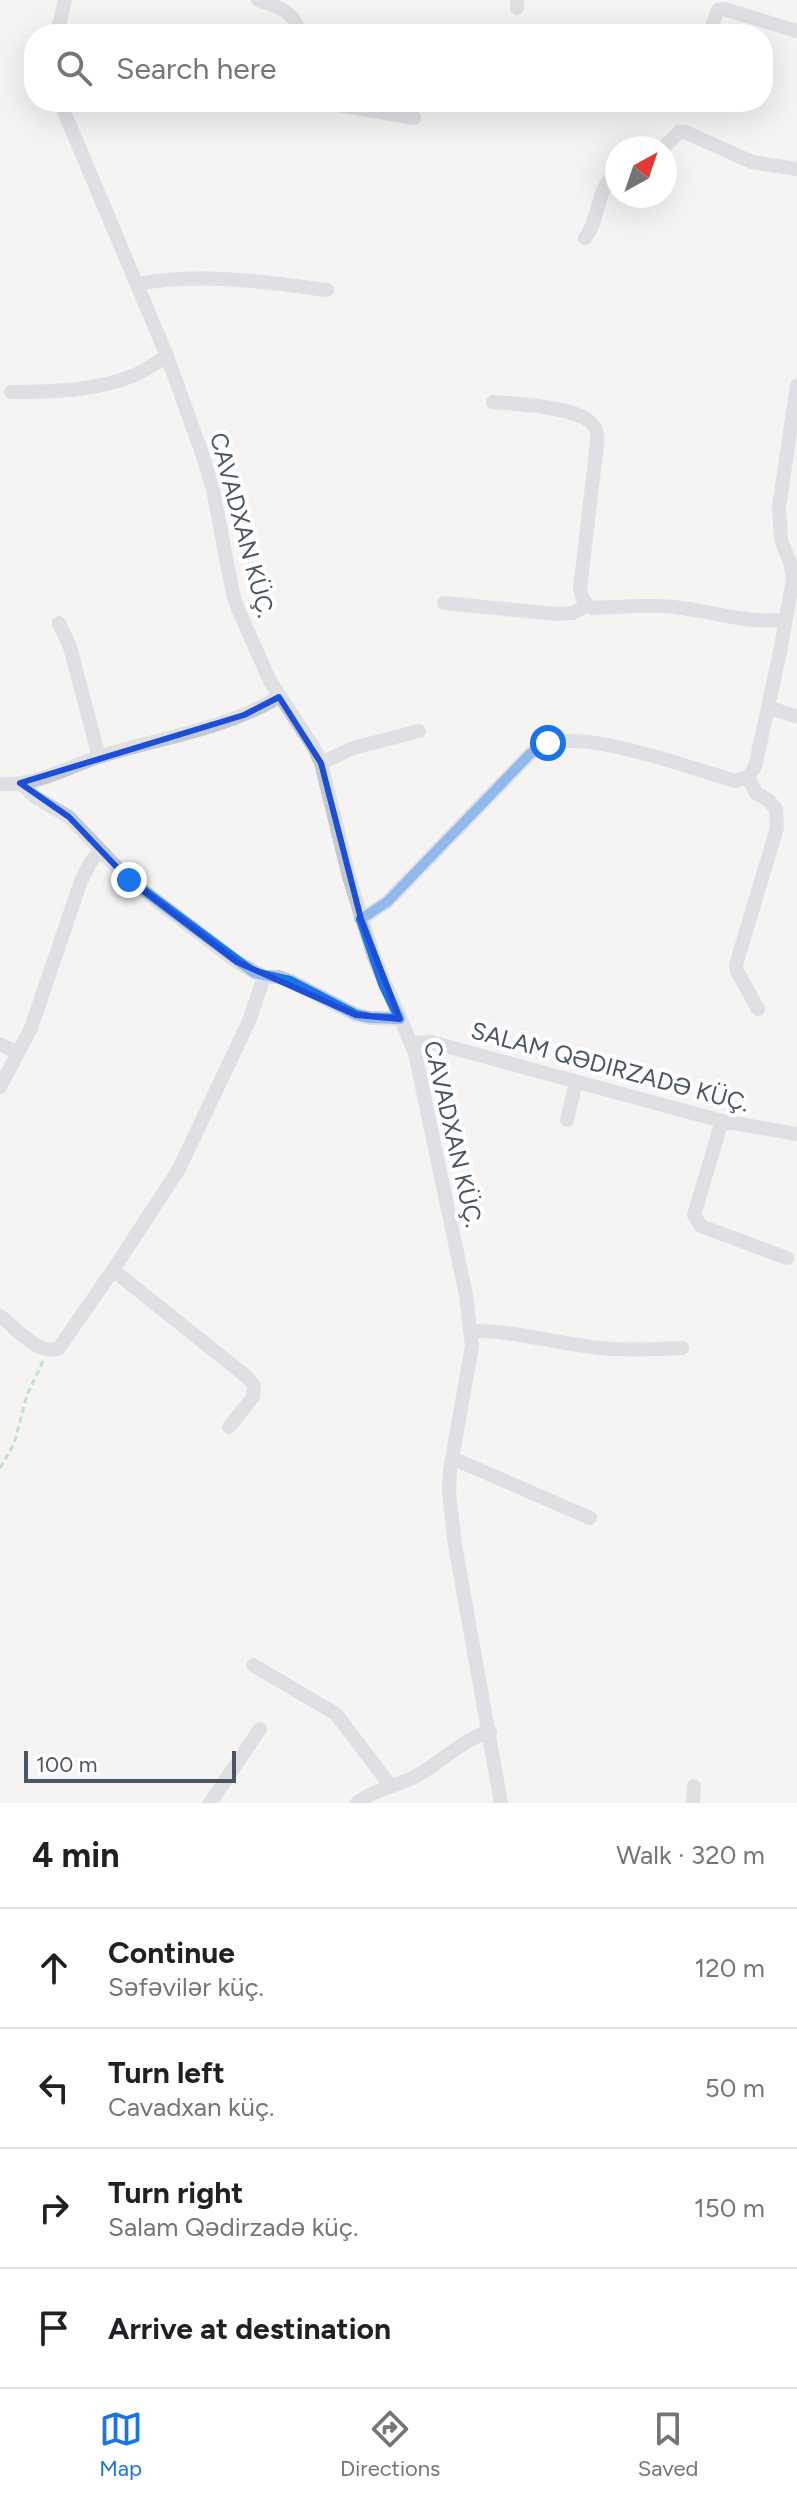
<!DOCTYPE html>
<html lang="en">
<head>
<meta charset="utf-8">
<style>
  :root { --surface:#fff; --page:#f2f2f2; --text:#202124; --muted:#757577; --line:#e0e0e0; --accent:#1a73e8 }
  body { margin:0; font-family:Figtree,sans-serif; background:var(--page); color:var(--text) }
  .compass { position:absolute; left:605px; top:136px; width:72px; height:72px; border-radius:50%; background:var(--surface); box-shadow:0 8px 32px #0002; rotate:40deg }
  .scale { position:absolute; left:24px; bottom:20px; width:212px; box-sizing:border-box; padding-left:8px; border:4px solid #4a5661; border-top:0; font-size:22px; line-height:28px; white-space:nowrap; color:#4a5661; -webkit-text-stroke:6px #fff; paint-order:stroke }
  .stop { position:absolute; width:24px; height:24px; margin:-18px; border:6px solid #1a73e8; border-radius:50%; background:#fff }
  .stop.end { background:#1a73e8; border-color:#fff; box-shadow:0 2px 8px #0008 }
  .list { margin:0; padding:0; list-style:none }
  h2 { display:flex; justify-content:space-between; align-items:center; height:104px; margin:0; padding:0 32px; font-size:34px }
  h2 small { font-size:26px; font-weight:400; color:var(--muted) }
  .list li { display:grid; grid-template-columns:52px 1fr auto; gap:24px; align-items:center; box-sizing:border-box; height:120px; padding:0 32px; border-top:2px solid var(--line) }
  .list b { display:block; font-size:30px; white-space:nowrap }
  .list p { margin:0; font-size:26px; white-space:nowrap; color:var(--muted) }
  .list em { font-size:26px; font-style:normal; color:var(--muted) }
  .icon { flex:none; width:44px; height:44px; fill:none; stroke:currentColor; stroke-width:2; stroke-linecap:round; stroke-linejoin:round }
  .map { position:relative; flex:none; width:797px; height:1803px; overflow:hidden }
  .search { position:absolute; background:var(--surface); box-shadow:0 8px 32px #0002; left:24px; right:24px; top:24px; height:88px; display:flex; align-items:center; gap:20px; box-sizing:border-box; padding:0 28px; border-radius:32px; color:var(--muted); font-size:30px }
  .sheet { height:584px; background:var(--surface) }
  nav { display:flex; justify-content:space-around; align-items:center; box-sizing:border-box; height:112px; border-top:2px solid var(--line); background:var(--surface); font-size:22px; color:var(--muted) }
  nav a { display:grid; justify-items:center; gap:4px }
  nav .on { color:var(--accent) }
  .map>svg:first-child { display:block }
</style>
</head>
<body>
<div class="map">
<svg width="797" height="1803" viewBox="0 0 797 1803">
  <rect width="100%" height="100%" fill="#f5f3f3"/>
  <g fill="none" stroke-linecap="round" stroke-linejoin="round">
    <path stroke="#7ad0a6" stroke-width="3" stroke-dasharray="6 4" stroke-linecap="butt" d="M0,1468L14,1444L27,1395L43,1361"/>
    <path stroke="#c1cad2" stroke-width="14" d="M258,0C277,6 297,12 299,34
      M517,8V0
      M57,34L65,0
      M709,34L718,10L724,9L797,31
      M60,102L167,356L203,456L213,490L233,594L239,611L270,681L314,748L321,763L349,877L374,957L415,1053L466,1295L472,1346L450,1470L449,1492L455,1545L501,1803
      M322,102L414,118
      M663,148L679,132H685L752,162L797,169
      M585,238C601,218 595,188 617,173
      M137,284C201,272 264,282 327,290
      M11,392C52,392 96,391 135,375C146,370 156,363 167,356
      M493,402C515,404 588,406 596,430C598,434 597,439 597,443L580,589C582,598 584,604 593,608C620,607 648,604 674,607C713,611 747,625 786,619
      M444,603L557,614L573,613L587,605
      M59,623L70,647L99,757
      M768,707L797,717
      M321,763L353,748L419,731
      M748,777L756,793L768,800L776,809L777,828L736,965L737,971L758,1009
      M20,783L35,797L69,817L129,880L237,962L264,977H279L290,981L356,1015L370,1018L400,1019
      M0,784C35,787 69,766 102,756C160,738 226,729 279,697
      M361,919L387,902L530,754C537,749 543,744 552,742C599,734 688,767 735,781L748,777L755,767L780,652L793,579L791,565L781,540L779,507L797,385
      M412,1043L431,1042L722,1121L797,1134
      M0,1044L18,1053
      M0,1087L31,1028L81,881L90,863L100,850
      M567,1120L576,1082
      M722,1121L694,1215L701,1226L787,1258
      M113,1270L247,1377L254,1386L253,1397L229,1427
      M0,1316C15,1327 39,1357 59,1348L113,1270L179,1169L249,1021L264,977
      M471,1331C515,1330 557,1344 601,1348C628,1351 655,1349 682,1348
      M452,1458L590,1518
      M253,1665L336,1714L390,1785
      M210,1803L260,1729
      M357,1803C376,1788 400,1786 420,1774C444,1759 463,1740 490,1731
      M693,1803L694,1786"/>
  </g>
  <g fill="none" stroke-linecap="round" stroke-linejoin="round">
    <path stroke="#1a73e8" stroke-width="10" d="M129,880L254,973L290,981L356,1015L370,1018L400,1019L383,984L361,919L387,902L530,754L548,743"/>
  </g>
  <path d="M0 0H797V1803H0ZM279,697L321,763L361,919L400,1019L356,1015L237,962L129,880L69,817L20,783L244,715Z" fill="#f5f3f3" fill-opacity=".55" fill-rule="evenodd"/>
  <path fill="none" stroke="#1d4ed8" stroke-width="6" stroke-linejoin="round" d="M279,697L321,763L361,919L400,1019L356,1015L237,962L129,880L69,817L20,783L244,715Z"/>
  <g text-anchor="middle" stroke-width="8" stroke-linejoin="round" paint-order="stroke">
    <g font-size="24" fill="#4a5661" stroke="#fff">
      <text transform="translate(242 525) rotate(75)" y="8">CAVADXAN KÜÇ.</text>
      <text transform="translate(610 1067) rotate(15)" y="8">SALAM QƏDIRZADƏ KÜÇ.</text>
      <text transform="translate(453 1134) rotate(77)" y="8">CAVADXAN KÜÇ.</text>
    </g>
  </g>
</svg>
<svg class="compass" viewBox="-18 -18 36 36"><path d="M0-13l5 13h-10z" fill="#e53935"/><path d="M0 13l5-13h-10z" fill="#757577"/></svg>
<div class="scale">100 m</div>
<div class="stop" style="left:548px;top:743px"></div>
<div class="stop end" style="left:129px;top:880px"></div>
<div class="search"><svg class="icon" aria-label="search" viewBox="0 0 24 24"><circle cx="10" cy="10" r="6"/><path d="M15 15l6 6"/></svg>Search here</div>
</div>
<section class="sheet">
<h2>4 min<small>Walk · 320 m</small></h2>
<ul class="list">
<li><svg class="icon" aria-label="ahead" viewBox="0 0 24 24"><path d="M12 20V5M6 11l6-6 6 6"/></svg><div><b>Continue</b><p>Səfəvilər küç.</p></div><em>120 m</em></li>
<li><svg class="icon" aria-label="left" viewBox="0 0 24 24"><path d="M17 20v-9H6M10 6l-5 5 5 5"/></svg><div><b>Turn left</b><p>Cavadxan küç.</p></div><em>50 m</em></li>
<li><svg class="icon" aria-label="right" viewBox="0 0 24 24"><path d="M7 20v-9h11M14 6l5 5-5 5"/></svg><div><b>Turn right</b><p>Salam Qədirzadə küç.</p></div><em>150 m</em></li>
<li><svg class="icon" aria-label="arrive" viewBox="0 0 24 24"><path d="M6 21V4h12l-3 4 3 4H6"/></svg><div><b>Arrive at destination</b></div></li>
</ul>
</section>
<nav>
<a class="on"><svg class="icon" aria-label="map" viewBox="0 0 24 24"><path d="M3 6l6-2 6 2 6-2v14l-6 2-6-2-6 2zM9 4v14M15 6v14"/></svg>Map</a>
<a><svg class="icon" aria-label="directions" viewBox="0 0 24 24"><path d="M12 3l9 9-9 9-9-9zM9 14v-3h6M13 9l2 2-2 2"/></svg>Directions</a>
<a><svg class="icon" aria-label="saved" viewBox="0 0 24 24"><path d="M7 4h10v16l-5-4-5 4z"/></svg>Saved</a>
</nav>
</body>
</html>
